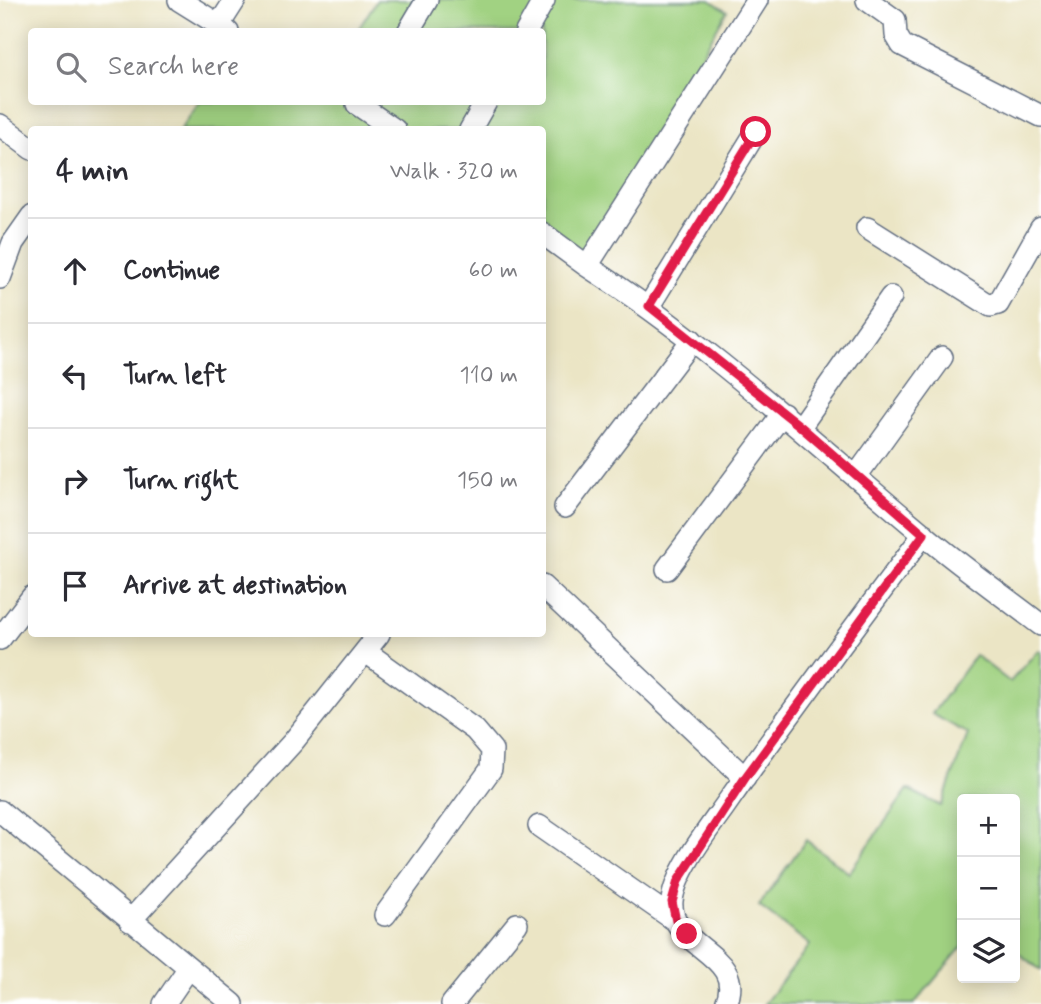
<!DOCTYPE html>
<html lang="en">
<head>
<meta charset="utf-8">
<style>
  :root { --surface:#fff; --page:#f2f2f3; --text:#2b2b33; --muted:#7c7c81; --line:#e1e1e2 }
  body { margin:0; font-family:Mynerve,sans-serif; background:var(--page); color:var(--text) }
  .controls { position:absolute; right:21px; bottom:21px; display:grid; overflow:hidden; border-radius:7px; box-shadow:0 4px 18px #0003 }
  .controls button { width:63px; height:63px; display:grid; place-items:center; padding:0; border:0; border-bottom:2px solid var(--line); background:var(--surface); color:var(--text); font:35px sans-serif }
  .stop { position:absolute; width:21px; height:21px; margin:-16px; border:5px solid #e11d48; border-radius:50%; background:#fff }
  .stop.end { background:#e11d48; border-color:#fff; box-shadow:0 2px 7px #0008 }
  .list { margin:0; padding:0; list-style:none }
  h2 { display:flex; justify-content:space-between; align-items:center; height:91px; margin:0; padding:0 28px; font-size:30px }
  h2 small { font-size:23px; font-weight:400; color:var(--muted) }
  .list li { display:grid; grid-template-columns:46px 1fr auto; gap:21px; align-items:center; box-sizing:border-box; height:105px; padding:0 28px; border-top:2px solid var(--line) }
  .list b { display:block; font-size:26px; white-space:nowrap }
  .list em { font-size:23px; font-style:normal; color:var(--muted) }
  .icon { flex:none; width:38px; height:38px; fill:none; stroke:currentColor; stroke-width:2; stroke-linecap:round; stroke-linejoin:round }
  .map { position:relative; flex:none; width:1041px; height:1004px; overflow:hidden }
  .search { position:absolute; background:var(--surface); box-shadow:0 4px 18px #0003; left:28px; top:28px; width:518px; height:77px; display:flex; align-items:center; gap:18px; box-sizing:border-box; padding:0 24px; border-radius:7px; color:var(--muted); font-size:26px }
  .panel { position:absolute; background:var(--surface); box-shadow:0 4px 18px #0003; left:28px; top:126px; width:518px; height:511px; border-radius:7px }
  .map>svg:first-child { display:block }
</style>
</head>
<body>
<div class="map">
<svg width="1041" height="1004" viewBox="0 0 1041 1004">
  <rect width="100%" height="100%" fill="#fff"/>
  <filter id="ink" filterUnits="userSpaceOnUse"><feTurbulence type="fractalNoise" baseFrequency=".0143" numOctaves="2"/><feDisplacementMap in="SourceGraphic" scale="14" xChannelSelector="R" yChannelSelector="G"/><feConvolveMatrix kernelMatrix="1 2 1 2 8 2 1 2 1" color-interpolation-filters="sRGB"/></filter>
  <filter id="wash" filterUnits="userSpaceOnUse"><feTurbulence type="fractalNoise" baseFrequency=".00686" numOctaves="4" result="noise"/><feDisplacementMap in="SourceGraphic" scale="28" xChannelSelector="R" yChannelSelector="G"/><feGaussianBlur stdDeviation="1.57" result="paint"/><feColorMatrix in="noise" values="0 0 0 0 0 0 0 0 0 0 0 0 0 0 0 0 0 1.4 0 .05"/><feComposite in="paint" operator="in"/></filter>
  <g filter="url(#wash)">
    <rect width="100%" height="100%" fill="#ebe5c5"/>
    <path fill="#a1d282" stroke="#5e8070" stroke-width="2" d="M377,0H710L727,11L583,261L543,239L542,130H180L200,102H542V32L357,31Z
      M1038,650L1041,652V970L1015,951V799H962V947L914,1004H764L810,945L759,906L806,840L849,873L908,789L941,806L968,734L932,714L975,655L1010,682Z"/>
  </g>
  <g filter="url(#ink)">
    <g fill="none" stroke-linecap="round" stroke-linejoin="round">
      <defs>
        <path id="street" d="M179,0L219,25
          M757,0L587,266C708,344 813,442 923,534C961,566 1002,595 1041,625
          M867,0L895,20L896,35L902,45L1041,116
          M228,32L219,25L235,0
          M408,32L427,0
          M526,32L544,0
          M357,104L395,130
          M0,125L32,149
          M470,130L486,102
          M867,228L991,306L998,304L1041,228
          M542,233L587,266
          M0,278L13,243L32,216
          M649,306L756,132
          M800,427L891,297
          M857,475L942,357
          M565,507L692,340
          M667,569L783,413
          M542,586L745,778
          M0,639L32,597
          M366,652L475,730L492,750L491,769L385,915
          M0,811L233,1004
          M539,826L676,921
          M130,921L293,742L379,634
          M164,1004L188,969
          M452,1004L517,924
          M726,1004C748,953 668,948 672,901C675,870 712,825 729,800C792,710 858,622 924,534"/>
      </defs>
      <use href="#street" stroke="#646f82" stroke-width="24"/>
      <use href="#street" stroke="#fff" stroke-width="21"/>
    </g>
  </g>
  <g fill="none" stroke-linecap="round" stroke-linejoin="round" filter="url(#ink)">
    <path stroke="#e11d48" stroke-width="9" d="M687,934L676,921L672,902L678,881L745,778L924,534L800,426L649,306L756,132"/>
  </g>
</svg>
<div class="controls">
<button>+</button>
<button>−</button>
<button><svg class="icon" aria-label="layers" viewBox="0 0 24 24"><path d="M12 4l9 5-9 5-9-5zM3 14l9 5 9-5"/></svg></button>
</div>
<div class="stop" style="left:756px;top:132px"></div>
<div class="stop end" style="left:687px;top:934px"></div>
<div class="search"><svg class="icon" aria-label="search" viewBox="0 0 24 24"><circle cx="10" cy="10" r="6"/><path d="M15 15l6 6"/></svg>Search here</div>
<section class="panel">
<h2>4 min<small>Walk · 320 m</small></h2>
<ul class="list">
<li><svg class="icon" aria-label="ahead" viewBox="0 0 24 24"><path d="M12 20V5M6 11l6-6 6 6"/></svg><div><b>Continue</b></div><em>60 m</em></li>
<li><svg class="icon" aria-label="left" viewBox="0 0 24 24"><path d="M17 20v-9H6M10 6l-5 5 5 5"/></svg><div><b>Turn left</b></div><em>110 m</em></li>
<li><svg class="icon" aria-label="right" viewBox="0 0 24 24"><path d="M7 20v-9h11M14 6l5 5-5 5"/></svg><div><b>Turn right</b></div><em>150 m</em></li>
<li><svg class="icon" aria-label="arrive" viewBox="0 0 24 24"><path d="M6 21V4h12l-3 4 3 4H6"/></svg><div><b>Arrive at destination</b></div></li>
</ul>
</section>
</div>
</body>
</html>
